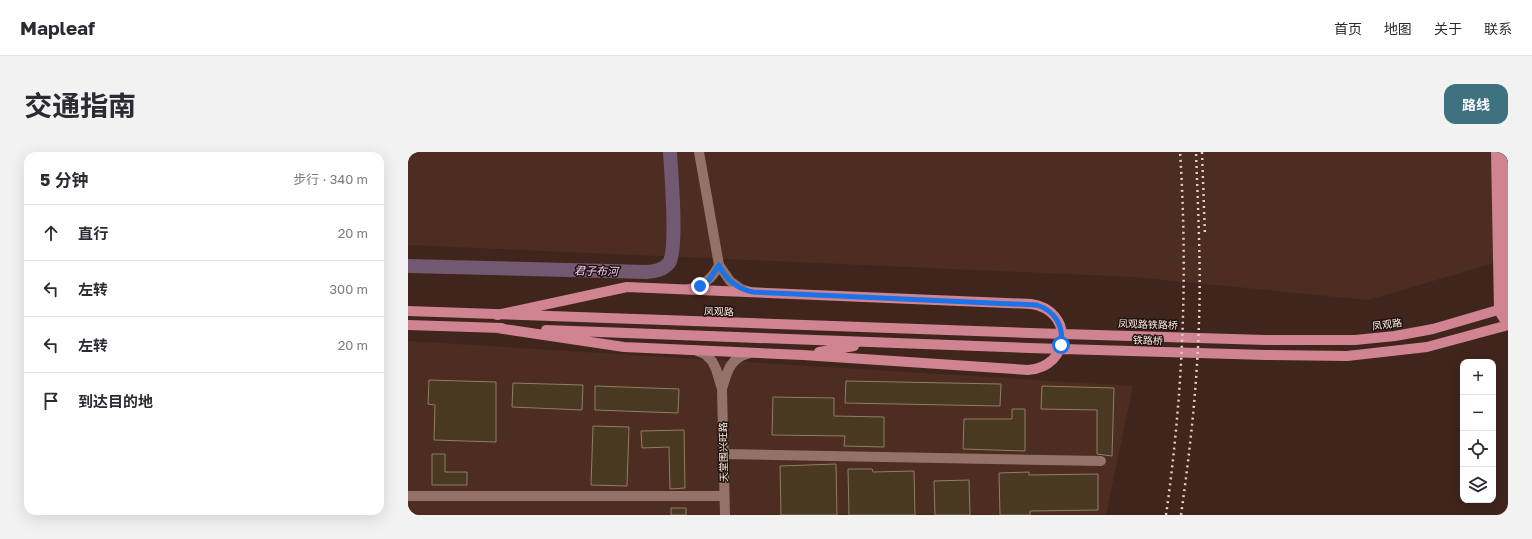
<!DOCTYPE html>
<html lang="zh">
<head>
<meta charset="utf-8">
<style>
  :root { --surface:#fff; --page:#f2f2f3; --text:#2b2b33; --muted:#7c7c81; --line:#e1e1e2; --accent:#3e7281 }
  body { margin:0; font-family:"Golos Text","Noto Sans SC",sans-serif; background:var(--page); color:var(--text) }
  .controls { position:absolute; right:12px; bottom:12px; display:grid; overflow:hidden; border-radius:8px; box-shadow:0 4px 16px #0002 }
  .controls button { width:36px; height:36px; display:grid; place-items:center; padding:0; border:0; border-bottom:1px solid var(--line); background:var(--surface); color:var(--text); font:20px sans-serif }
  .stop { position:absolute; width:12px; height:12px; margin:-9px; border:3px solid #1a73e8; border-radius:50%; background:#fff }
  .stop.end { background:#1a73e8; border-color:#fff; box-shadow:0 1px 4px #0008 }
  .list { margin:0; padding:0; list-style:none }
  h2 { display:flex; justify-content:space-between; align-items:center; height:52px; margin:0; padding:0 16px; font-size:17px }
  h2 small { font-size:13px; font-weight:400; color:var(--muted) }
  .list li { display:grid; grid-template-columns:26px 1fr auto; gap:12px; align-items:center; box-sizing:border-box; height:56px; padding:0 16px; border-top:1px solid var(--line) }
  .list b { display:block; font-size:15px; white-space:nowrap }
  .list em { font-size:13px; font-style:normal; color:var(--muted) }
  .icon { flex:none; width:22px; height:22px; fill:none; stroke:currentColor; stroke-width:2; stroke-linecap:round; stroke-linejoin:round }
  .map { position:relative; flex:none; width:1100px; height:363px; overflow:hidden; border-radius:12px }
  header { display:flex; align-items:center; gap:24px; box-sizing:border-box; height:56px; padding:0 20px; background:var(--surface); border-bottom:1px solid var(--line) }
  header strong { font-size:19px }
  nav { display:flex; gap:22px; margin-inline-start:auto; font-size:14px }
  .intro { display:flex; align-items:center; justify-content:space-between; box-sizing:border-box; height:96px; padding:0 24px }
  h1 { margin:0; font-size:28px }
  .button { padding:10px 18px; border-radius:12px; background:var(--accent); color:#fff; font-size:14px; font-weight:700 }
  main { display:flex; gap:24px; padding:0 24px }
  aside { flex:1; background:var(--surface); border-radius:12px; box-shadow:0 4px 16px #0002 }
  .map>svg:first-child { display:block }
</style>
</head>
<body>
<header>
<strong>Mapleaf</strong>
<nav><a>首页</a><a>地图</a><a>关于</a><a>联系</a></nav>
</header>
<div class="intro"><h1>交通指南</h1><a class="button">路线</a></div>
<main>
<aside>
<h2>5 分钟<small>步行 · 340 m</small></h2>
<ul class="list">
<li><svg class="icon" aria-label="ahead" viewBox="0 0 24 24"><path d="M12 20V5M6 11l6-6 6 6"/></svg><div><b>直行</b></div><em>20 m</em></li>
<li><svg class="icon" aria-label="left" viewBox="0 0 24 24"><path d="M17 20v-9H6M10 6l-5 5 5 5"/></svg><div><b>左转</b></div><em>300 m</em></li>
<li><svg class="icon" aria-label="left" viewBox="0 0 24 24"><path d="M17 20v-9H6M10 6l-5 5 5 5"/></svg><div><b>左转</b></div><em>20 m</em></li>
<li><svg class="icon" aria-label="arrive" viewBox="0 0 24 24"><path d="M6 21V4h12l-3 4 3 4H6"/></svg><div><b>到达目的地</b></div></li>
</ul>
</aside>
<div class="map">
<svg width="1100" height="363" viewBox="0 0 1100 363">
  <rect width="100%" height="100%" fill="#3f251c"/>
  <path fill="#4d2c21" d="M0,0H1100V107L960,148L725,125L0,93Z
    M0,189L725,234L698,363H0Z"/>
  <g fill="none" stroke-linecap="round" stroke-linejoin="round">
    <path stroke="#735871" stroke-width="14" d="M0,114L239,120C248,119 255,118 261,111C270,97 263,20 262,0"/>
  </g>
  <path fill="#4a3922" stroke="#917d64" d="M21,228L88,230V290L26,288L27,253L20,252Z
    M438,229L593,232L592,254L437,251Z
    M105,231L175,233L174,258L104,255Z
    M187,234L271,237L270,261L187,258Z
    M634,234L706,236L704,304L689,302V258L633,257Z
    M365,245L426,246V264L476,265V295L436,294L437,284L364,283Z
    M604,257H617V299L555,297L556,267H604Z
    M185,274L221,275L219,334L183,333Z
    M276,278L277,336L262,337L261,295L234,296L233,279Z
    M24,302H37V320H59V333H24Z
    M428,312L429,363H373L372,314Z
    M440,317H464L465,320L506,319L507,363H441Z
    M621,320V323L690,322V358L622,359V363H592L591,321Z
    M561,328L562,363H527L526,329Z
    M263,356H278V363H263Z"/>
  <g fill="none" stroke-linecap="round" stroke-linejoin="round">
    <path stroke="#937369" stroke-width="10" d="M291,0L311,113L322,129L333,137L340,139
      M281,137C295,134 305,126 311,113
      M287,198L297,202L304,209L308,217L314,237L317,363
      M314,237C319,220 322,205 342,201
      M315,302L693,309
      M0,344H316"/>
    <path stroke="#d08390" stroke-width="10" d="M1088,0L1091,159L1100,173
      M1097,0L1099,161
      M0,159L621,181L858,188H947L987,184L1025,177L1100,155
      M89,163L219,135L623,152C666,158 664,215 620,218L395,203L216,195L89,176
      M0,173L94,176
      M138,178L621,196L858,203L939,204L1019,195L1100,173
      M411,200L446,194"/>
    <path stroke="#e3cfc9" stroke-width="2.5" stroke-dasharray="2 4" stroke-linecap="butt" d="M794,0L797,84
      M758,363C775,243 780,121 772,0
      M773,363C782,299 789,235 791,170C793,113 790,57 788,0"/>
  </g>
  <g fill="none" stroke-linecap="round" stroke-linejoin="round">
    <path stroke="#1a73e8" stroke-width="5" d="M292,134L301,128L311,113C318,128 329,137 345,140L629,153C647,159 656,174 653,193"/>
  </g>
  <g text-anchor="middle" stroke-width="3" stroke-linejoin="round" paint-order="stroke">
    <g font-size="10" fill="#feebe5" stroke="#1e120e">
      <text transform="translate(311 159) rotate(2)" y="4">凤观路</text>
      <text transform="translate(740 172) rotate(2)" y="4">凤观路铁路桥</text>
      <text transform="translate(979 172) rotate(-7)" y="4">凤观路</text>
      <text transform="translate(740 188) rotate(2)" y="4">铁路桥</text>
      <text transform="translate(315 300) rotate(-91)" y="4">天堂围兴旺路</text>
    </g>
    <g font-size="11" font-style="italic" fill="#fdcbf9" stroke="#1e120e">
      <text transform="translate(188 119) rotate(1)" y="4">君子布河</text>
    </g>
  </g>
</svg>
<div class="controls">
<button>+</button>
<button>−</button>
<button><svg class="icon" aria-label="locate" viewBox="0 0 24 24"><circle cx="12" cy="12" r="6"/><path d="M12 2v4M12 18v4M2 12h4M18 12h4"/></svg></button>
<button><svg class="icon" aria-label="layers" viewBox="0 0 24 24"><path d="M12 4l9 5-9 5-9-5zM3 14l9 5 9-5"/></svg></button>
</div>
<div class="stop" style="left:653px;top:193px"></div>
<div class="stop end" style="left:292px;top:134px"></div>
</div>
</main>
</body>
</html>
